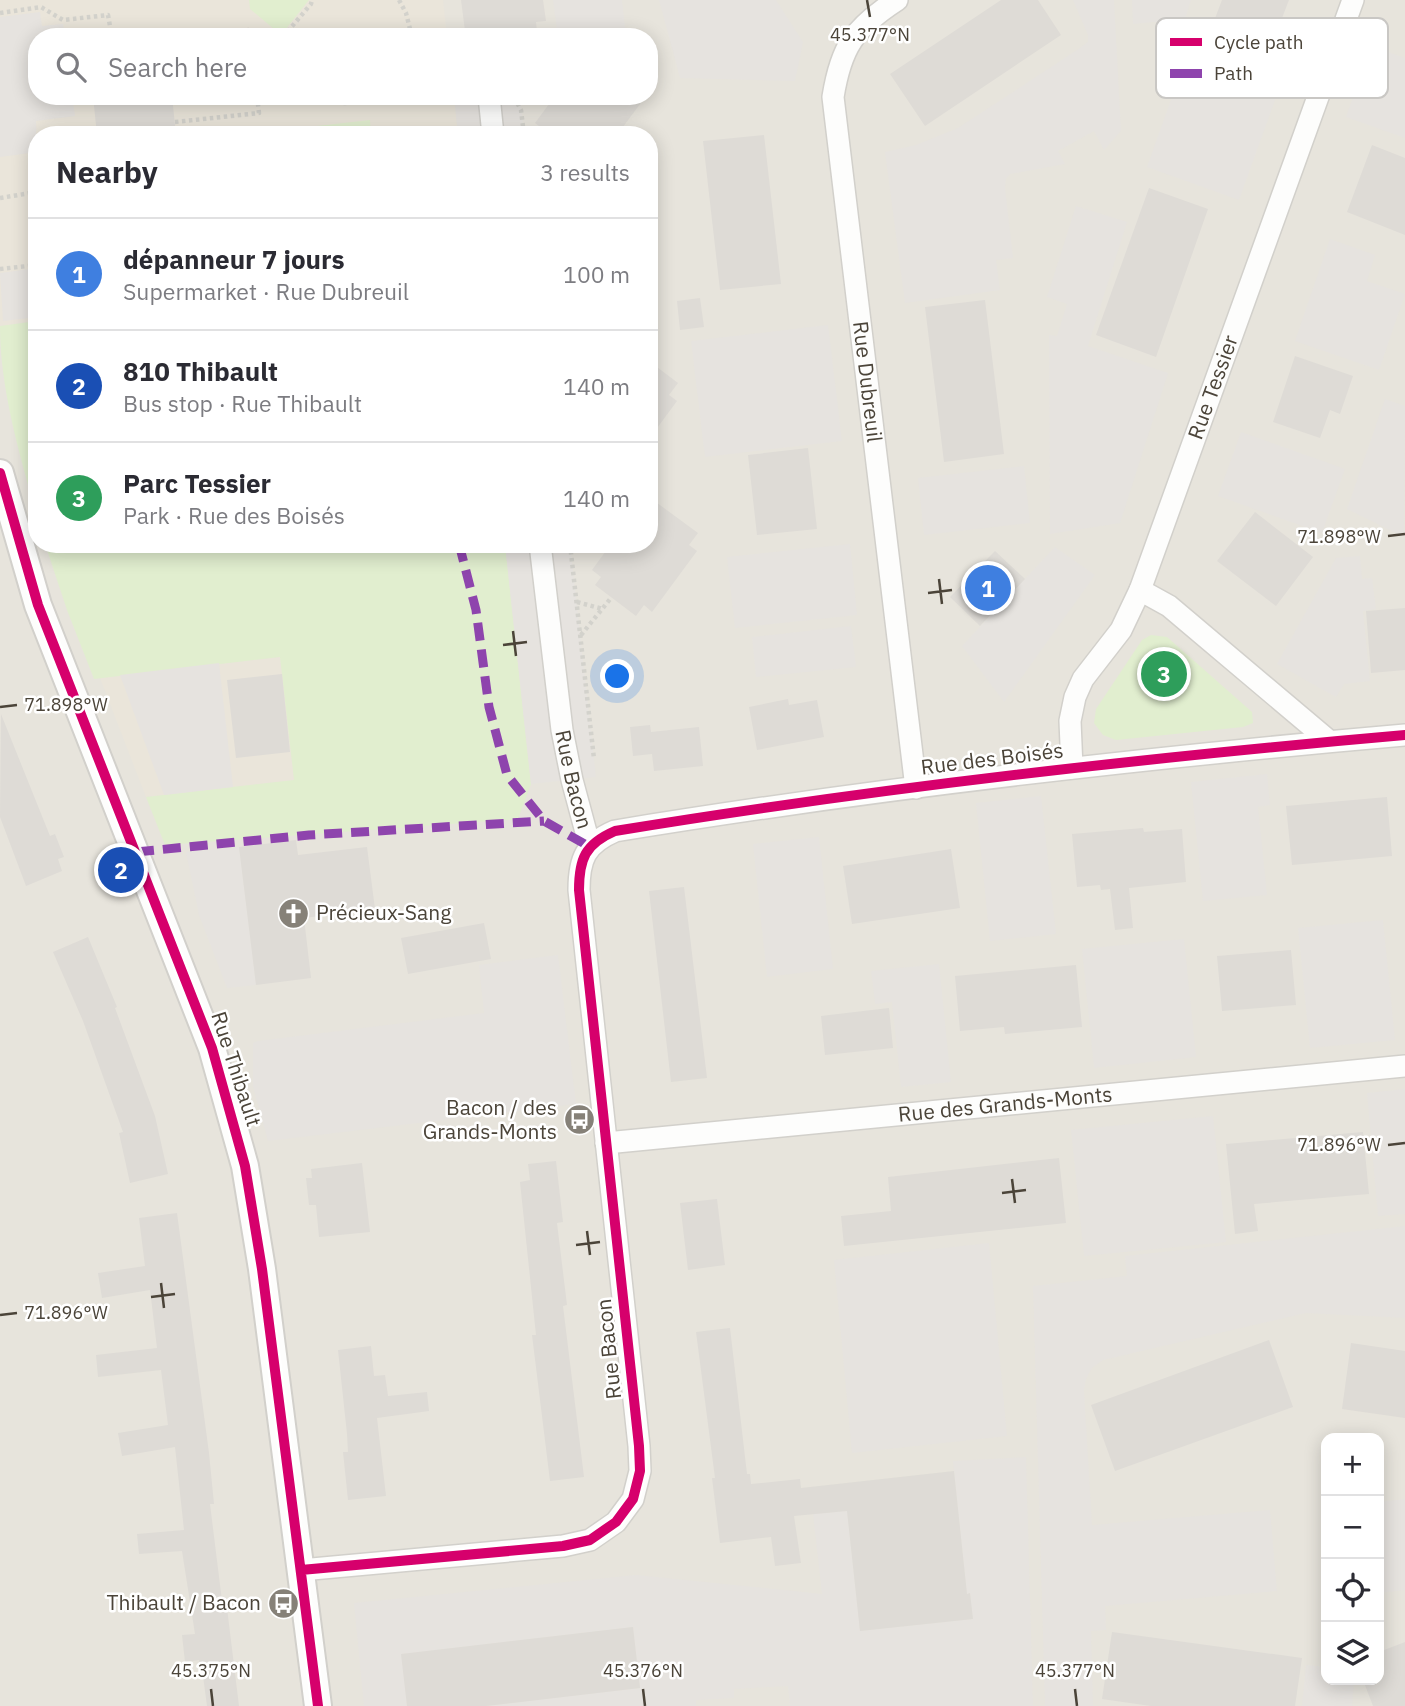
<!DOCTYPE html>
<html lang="en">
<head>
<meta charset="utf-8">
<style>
  :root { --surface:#fff; --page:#f2f2f3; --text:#2b2b33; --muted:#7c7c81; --line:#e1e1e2; --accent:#868178 }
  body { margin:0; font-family:"IBM Plex Sans",sans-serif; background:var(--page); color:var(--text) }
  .controls { position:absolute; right:21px; bottom:21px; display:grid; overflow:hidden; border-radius:14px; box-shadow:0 4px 18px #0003 }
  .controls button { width:63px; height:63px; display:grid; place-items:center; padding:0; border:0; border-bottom:2px solid var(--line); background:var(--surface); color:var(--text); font:35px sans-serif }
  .you { position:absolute; left:618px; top:677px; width:24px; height:24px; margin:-18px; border:5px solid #fff; border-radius:50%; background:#1a73e8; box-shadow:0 0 0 10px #1a73e833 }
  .badge { display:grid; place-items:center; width:46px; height:46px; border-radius:50%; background:var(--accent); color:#fff; font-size:23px; font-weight:700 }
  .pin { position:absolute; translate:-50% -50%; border:4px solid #fff; box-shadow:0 2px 7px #0006 }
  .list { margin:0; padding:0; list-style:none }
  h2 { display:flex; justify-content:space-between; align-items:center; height:91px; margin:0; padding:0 28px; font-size:30px }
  h2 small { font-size:23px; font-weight:400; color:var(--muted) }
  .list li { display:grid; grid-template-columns:46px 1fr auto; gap:21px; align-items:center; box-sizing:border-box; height:112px; padding:0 28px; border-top:2px solid var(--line) }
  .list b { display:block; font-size:26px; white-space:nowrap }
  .list p { margin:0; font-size:23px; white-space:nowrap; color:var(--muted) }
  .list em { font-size:23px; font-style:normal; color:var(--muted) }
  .icon { flex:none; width:38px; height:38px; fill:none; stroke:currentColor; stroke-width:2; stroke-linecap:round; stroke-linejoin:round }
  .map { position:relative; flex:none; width:1405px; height:1706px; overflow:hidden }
  .search { position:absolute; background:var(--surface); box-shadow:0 4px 18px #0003; left:28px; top:28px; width:630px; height:77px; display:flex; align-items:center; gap:18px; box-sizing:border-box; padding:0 24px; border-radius:28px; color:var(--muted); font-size:26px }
  .panel { position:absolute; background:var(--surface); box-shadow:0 4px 18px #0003; left:28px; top:126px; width:630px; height:427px; border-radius:28px }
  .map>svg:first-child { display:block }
</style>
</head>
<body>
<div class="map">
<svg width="1405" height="1706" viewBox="0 0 1405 1706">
  <rect width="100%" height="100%" fill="#f4f2ee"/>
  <path fill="#e7e4dc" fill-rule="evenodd" d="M0,0H1405V1706H0ZM37,37H649V96H37ZM37,135H649V544H37ZM1326,1438H1379V1680H1326Z"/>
  <path fill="#eae5da" d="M0,0H443L447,37H37V96H454L458,135H37V321L0,326Z
    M377,645L391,769L146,797L100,678Z"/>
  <path fill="#e1eecf" d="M249,0H309L281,35L250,9Z
    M370,120L371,135H300L299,128Z
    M37,321V517C20,455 0,390 0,326Z
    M45,544H505L531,784L518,819L165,845L146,797L294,780L280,657L94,679L67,610Z
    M1151,635L1167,637L1252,712L1253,723L1243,727L1116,740L1103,735L1094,723L1096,709L1142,640Z"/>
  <path fill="#e6e3df" d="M553,0H622L626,37L577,35L558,37Z
    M659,0H776L803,42L795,81L680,78Z
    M1073,0H1114L1121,131L1104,150L1094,131L1058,151L1065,164L1010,174L1006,179L1005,188L1013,258L996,260L1000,290L905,303L885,152L916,145L958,128L1080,48L1088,42V35Z
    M1132,0H1191L1185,19L1133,24Z
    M40,12L42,26L63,24L65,37H37V96H72L75,116L36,121L37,152L0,157V17Z
    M1371,46L1405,58V138L1346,117Z
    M1184,63L1276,97L1239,200L1147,167Z
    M454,96H520L524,135H458Z
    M1076,206L1127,222L1088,346L1168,373L1120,523L1050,534L1049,335L1057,336L1067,304L1047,297Z
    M1330,239L1375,255L1367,281L1405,294L1379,370L1295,341Z
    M37,268V317L3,321L0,273Z
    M828,325L842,441L705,457L691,341Z
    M1385,399L1405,406L1404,537L1347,509Z
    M1241,432L1345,469L1322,533L1218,496Z
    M1024,466L1030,523L924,535L918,478Z
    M505,544H570L596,777L531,784Z
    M850,544L857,615L735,628L727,557Z
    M1055,547L1095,575L1004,702L962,646Z
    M1360,556L1362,579L1372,578L1376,609L1363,611L1370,681L1344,684L1336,697L1277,664L1336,558Z
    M851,626L856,667L756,677L752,637Z
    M219,663L233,787L164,795L120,675Z
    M1267,774L1270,805L1258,807L1267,895L1203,901L1191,782Z
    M1041,796L1056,934L990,941L976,803Z
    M819,837L833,969L767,977L753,844Z
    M239,847L256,985L227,988L199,915L186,852Z
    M1383,920L1395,1040L1310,1048L1298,928Z
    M1184,939L1196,1057L1094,1068L1082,949Z
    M558,955L576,1104L268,1141L253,1087V1043L258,1041L484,1013L479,965Z
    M939,964L951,1082L901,1087L892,1002L875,1004L871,971Z
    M1405,1089V1214L1378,1216L1367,1093Z
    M1213,1116L1226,1242L1084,1256L1071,1130Z
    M1405,1226V1318L1306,1313L1103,1360L1092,1368L1086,1379L1084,1391L1092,1525L1270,1510L1277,1591L1105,1606L1106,1630L1091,1631L1093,1706H1045L1033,1286L1127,1276L1125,1256Z
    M989,1243L1007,1436L852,1453L834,1260Z
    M1026,1457L1033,1706H790L788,1686L734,1689V1698L696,1700V1706H486L640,1688L633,1627L402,1654L407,1706H364L354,1603L636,1575L822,1594L813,1514L847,1511L860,1631L973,1619L970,1594H967L953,1461Z
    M1405,1499V1590L1379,1593V1502Z
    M1306,1665L1326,1667V1680H1354L1352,1706H1302Z"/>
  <path fill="#dedbd6" d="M461,0H543L546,21L536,22L537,32L503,37H480L479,30L465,31Z
    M1001,0H1038L1061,35L925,126L890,74Z
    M1222,0H1289L1256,85L1198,63Z
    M93,96H172L176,135H97Z
    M555,96H646L617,135H551L535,123Z
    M764,135L781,284L720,290L703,141Z
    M1372,145L1405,158V235L1347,212Z
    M1149,188L1208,209L1156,357L1096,335Z
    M700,298L704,327L680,330L677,301Z
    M985,300L1004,454L944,462L925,307Z
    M1295,356L1353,376L1340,414L1330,410L1320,438L1273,422Z
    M649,361L678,383L669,395L677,401L649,439Z
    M808,448L817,529L757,535L748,455Z
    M649,497L698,533L689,545L697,551L652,612L644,605L636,616L595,585L601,577L592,570L611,544H649Z
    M1255,512L1313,557L1276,606L1217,561Z
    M995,551L1025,579L980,626L950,597Z
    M1405,608V670L1371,673L1366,611Z
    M282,674L290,752L236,758L227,680Z
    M788,699L789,705L817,700L824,737L757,750L749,707Z
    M1,714L50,836L55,834L64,857L58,859L62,871L26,886L0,817Z
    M650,725L651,732L699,727L703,766L654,771L652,754L633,756L630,727Z
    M1387,797L1392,856L1292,865L1286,806Z
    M1143,828L1144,832L1182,829L1186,882L1129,888L1133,928L1115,930L1110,889L1101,890L1100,885L1077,887L1072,834Z
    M296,840L298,855L367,847L375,909L304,918L311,978L256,985L239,847Z
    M951,849L960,908L852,924L843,866Z
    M684,887L707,1078L671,1082L649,891Z
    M484,923L491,959L408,974L401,938Z
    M88,937L117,1007L115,1008L155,1116L168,1174L130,1183L119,1133L123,1132L83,1021L53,952Z
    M1291,950L1296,1005L1222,1011L1217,956Z
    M1076,965L1082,1027L1005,1034L1004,1027L960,1031L955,976Z
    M889,1008L893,1048L825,1055L821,1016Z
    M1363,1132L1369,1194L1254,1204L1258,1231L1235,1234L1226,1144Z
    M1059,1158L1066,1223L844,1246L841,1216L891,1211L888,1177Z
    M556,1161L563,1222L557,1223L567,1305L563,1306L584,1477L550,1481L532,1335H536L520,1182L530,1180L528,1164Z
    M362,1163L370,1232L319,1237L316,1205H309L306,1178H312L311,1169Z
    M717,1199L725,1265L688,1270L680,1203Z
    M177,1213L209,1453L214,1504H210L223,1609L227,1608L239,1706H207L203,1676L201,1677L199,1660L185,1662L182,1635L195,1634L182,1551L139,1554L137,1534L184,1530L175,1447L122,1456L118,1433L168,1425L161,1370L98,1377L96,1355L157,1348L150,1290L102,1298L98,1273L145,1266L139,1218Z
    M730,1328L747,1474H750L751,1484L800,1479L801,1488L954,1471L967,1594L970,1593L973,1619L860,1631L847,1511L794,1516L801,1563L775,1566L771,1537L720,1543L712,1478H715L696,1332Z
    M1269,1340L1293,1407L1115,1471L1091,1405Z
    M1351,1343L1405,1351V1418L1342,1409Z
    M371,1346L374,1376L385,1375L388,1396L427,1392L429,1411L377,1418L386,1496L348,1500L343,1452H348L347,1434L338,1350Z
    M633,1627L640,1688L486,1706H407L401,1654Z
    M1112,1632L1302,1658L1295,1706H1151L1102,1699Z
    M1405,1642V1706H1373L1363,1680H1379V1652Z"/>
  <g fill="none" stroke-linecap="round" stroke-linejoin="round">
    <defs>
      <g id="minor">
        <path id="s1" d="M897,0C854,28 841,47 833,97L916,788"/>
        <path d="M489,96L493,135"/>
        <path id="s2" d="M540,544L562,730L572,780L590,847"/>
        <path d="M1140,590L1169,606L1329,741"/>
        <path id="s3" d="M1072,768L1070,721L1075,697L1083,679L1121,630L1140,590L1353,0"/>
        <path id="s4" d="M606,1143L1405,1066"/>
        <path d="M301,1570L563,1546L590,1540L616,1522L633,1499L640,1471L639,1446L579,890C579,859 585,844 615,831C877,788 1141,758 1405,735"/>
      </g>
      <path id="tertiary" d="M0,473L38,605L212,1048L245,1166L262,1269L318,1706"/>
    </defs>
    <use href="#minor" stroke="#d2d0cb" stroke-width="24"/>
    <use href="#tertiary" stroke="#d2d0cb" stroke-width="30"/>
    <path stroke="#d3d2cc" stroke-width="4.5" stroke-dasharray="3.5 3.5" stroke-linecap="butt" d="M399,0L406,13L412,37
      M0,13L41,7L63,20L108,15L110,26
      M249,37L248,30L269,37
      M283,37L311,4L312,0
      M324,96C339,108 355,102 370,96
      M514,97L521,110L524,135
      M175,122L259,113L257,96
      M0,198L37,192
      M0,269L37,265
      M570,544L594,759
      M577,602L603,609
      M581,635L611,598"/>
    <use href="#minor" stroke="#fdfdfc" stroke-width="21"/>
    <use href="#tertiary" stroke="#fdfdfc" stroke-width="26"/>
    <path stroke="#8e44ad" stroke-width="9" stroke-dasharray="18 9" stroke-linecap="butt" d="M459,544L476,610L489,707L507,775L544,821L590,847
      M136,852L309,835L544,821"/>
    <defs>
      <path id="cycleway" d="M0,473L38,605L212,1048L245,1166L262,1269L318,1706
        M301,1570L563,1546L590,1540L616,1522L633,1499L640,1471L639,1446L579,890C579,859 585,844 615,831C877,788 1141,758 1405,735"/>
    </defs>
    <use href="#cycleway" stroke="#fff" stroke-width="15"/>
    <use href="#cycleway" stroke="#d6006c" stroke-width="10"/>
  </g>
  <path fill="none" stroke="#4b4439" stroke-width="2.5" d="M867,0L870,17M1388,536L1405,534M939,579L942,604M928,593L952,590M513,631L516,656M503,645L527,642M0,707L17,705M1388,1145L1405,1143M1012,1179L1015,1203M1002,1193L1026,1190M587,1231L590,1255M576,1245L600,1242M161,1283L164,1308M151,1297L175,1294M0,1315L17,1313M211,1689L213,1706M643,1689L645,1706M1075,1689L1077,1706"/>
  <defs>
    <symbol id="church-disc" viewBox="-11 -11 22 22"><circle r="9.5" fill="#868178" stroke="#fff"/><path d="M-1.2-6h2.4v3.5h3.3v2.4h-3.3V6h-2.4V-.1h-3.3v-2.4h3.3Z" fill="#fff"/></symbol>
    <symbol id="bus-disc" viewBox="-11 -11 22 22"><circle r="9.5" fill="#868178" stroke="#fff"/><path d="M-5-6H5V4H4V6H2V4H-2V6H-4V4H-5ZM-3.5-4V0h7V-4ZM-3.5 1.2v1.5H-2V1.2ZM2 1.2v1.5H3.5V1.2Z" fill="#fff"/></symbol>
  </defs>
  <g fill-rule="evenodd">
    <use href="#church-disc" x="276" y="896" width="35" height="35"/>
    <use href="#bus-disc" x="562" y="1102" width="35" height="35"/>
    <use href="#bus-disc" x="266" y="1586" width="35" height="35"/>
  </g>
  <g text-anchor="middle" stroke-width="5" stroke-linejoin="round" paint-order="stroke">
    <g font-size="21" fill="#4b4439" stroke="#fff">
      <text dy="7" stroke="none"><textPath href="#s1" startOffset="408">Rue Dubreuil</textPath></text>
      <text dy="7" stroke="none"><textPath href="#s3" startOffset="413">Rue Tessier</textPath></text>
      <text transform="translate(992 759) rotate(-7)" y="7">Rue des Boisés</text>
      <text dy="7" stroke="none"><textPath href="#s2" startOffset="238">Rue Bacon</textPath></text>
      <text transform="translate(236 1069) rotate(72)" y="7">Rue Thibault</text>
      <text dy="7" stroke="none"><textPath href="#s4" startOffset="401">Rue des Grands-Monts</textPath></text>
      <text transform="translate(609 1349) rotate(-96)" y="7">Rue Bacon</text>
    </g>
    <g font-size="21" fill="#4b4439" stroke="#fff" text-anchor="end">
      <text x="316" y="920" text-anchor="start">Précieux-Sang</text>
      <text x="557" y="1115">Bacon / des<tspan x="557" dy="24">Grands-Monts</tspan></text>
      <text x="261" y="1610">Thibault / Bacon</text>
    </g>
  </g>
  <rect x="1156" y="18" width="232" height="80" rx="10" fill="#fff" stroke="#c9c7c4" stroke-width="2"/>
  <rect x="1170" y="38" width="32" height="8" fill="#d6006c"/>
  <rect x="1170" y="69" width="32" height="9" fill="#8e44ad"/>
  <g font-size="19" fill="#4b4439">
    <text x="1214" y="49">Cycle path</text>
    <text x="1214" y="80">Path</text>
  </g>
  <g font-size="18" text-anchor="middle" fill="#4b4439" stroke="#fff" stroke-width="5" stroke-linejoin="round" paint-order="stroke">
    <text x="870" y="41">45.377°N</text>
    <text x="1339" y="543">71.898°W</text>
    <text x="66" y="711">71.898°W</text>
    <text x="1339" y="1151">71.896°W</text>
    <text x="66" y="1319">71.896°W</text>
    <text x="211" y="1677">45.375°N</text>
    <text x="643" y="1677">45.376°N</text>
    <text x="1075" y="1677">45.377°N</text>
  </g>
</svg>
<div class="controls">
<button>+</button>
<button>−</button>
<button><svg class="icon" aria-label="locate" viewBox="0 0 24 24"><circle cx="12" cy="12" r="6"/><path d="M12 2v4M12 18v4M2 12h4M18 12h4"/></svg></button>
<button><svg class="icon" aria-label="layers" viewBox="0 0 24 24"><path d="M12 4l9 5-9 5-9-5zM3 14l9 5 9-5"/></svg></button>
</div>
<div class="you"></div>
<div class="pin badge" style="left:988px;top:588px;background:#3f7fe0">1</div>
<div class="pin badge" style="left:121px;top:870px;background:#1a4fb4">2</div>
<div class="pin badge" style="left:1164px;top:674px;background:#2e9e5b">3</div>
<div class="search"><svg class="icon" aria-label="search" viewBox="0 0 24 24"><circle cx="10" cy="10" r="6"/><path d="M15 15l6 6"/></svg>Search here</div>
<section class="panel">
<h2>Nearby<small>3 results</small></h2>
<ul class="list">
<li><span class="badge" style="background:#3f7fe0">1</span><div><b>dépanneur 7 jours</b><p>Supermarket · Rue Dubreuil</p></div><em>100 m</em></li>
<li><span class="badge" style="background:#1a4fb4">2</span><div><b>810 Thibault</b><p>Bus stop · Rue Thibault</p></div><em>140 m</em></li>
<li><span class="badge" style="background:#2e9e5b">3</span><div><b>Parc Tessier</b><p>Park · Rue des Boisés</p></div><em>140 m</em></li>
</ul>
</section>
</div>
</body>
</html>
